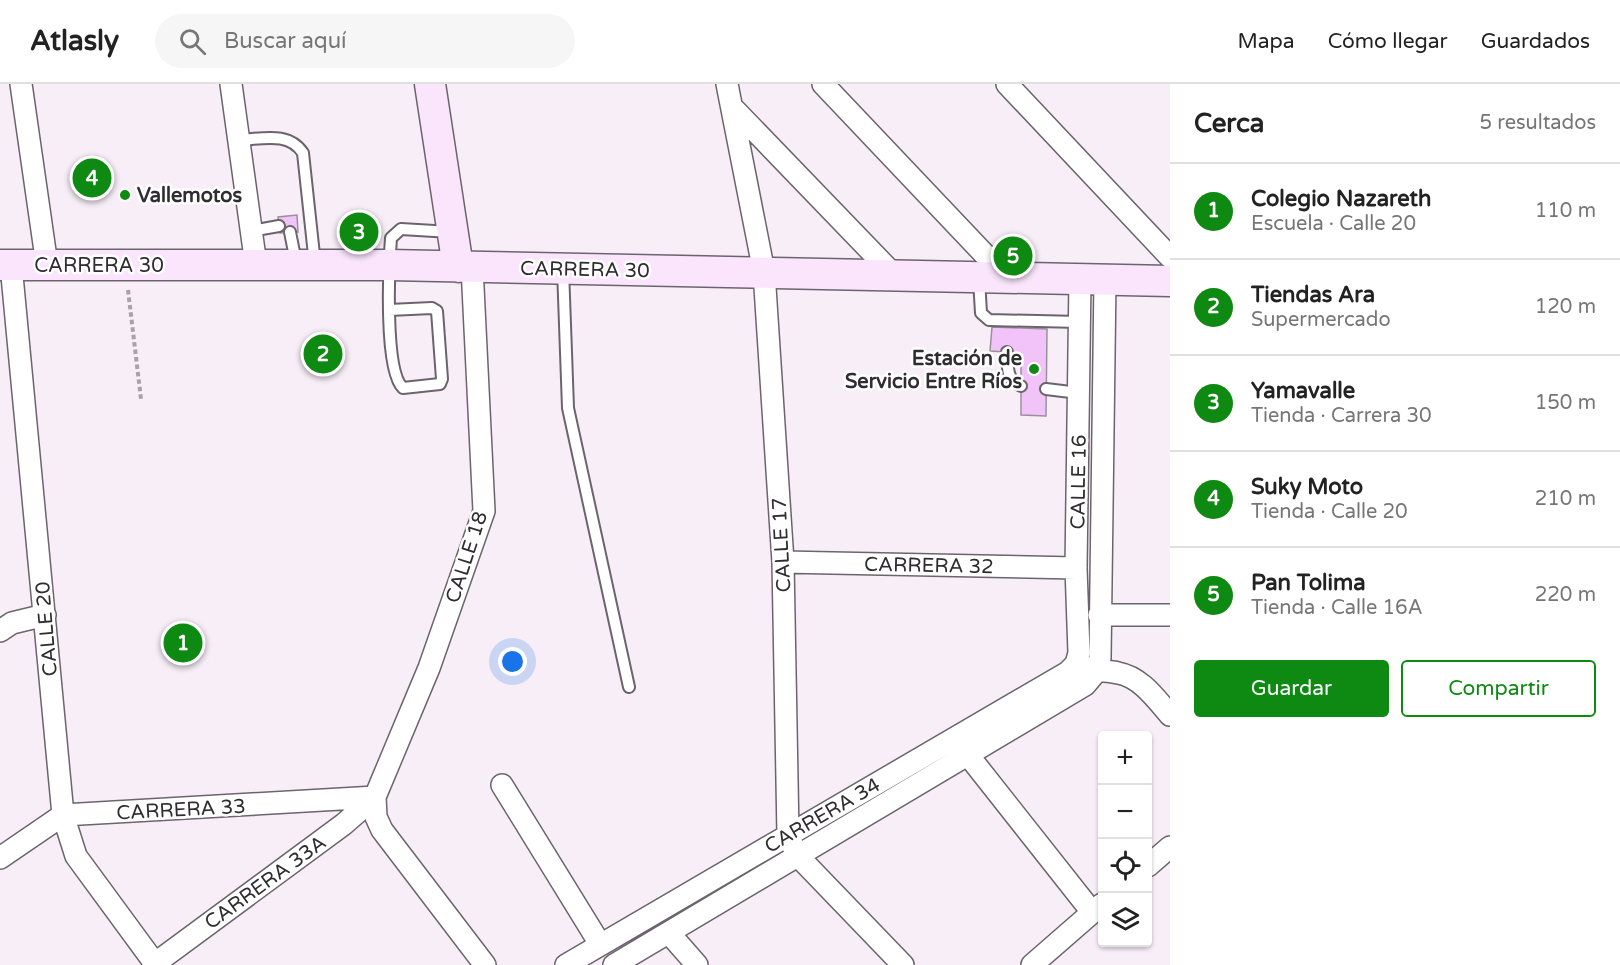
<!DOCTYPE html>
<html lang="es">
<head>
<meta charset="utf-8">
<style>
  :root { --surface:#fff; --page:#f6f6f6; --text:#222; --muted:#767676; --line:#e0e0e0; --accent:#0e8a12 }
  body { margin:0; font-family:"Varela Round",sans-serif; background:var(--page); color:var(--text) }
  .controls { position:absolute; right:18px; bottom:18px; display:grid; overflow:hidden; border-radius:6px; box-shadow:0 2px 4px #0004 }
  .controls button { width:54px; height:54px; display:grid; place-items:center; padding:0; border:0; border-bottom:2px solid var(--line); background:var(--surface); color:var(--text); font:30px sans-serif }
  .you { position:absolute; left:513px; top:578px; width:21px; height:21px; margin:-15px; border:4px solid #fff; border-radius:50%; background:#1a73e8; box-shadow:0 0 0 9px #1a73e833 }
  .badge { display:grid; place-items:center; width:39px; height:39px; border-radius:50%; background:var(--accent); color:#fff; font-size:20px; font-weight:700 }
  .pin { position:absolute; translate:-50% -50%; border:3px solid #fff; box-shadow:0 2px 6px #0006 }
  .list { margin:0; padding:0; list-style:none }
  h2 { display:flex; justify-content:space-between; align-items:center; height:78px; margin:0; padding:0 24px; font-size:26px }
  h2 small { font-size:20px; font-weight:400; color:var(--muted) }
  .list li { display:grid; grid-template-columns:39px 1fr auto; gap:18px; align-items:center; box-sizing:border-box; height:96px; padding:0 24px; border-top:2px solid var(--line) }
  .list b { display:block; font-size:22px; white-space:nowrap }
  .list p { margin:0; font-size:20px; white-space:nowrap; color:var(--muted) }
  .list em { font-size:20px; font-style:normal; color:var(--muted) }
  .actions { display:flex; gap:12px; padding:18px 24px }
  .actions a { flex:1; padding:14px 0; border:2px solid var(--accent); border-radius:6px; text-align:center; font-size:21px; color:var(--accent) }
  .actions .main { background:var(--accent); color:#fff }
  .icon { flex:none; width:33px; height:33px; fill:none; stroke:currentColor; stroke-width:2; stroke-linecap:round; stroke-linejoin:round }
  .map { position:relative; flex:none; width:1170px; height:881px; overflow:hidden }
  header { display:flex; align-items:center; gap:36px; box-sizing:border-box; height:84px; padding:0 30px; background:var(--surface); border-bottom:2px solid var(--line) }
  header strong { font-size:28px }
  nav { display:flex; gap:33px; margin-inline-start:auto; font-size:21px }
  .search { width:420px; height:54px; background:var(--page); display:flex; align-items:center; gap:15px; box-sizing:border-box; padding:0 21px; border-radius:33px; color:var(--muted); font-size:22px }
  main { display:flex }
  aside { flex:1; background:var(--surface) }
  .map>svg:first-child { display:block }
</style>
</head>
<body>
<header>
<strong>Atlasly</strong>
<div class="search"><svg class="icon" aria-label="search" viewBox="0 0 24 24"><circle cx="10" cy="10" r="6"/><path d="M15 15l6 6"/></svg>Buscar aquí</div>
<nav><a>Mapa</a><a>Cómo llegar</a><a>Guardados</a></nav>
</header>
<main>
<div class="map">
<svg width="1170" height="881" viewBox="0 0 1170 881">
  <rect width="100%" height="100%" fill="#f7eef8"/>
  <path fill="#f2c3f8" stroke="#99919a" stroke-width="1.5" d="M297,131L298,148L280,149L278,133Z
    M992,243L1047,245L1046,332L1021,331V269L990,267Z"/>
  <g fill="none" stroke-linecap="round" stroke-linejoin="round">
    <defs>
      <path id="lane" d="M238,56C262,55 289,47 303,69L315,180
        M251,147L279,142
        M290,148L296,178
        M563,185L568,324L629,603
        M979,195L981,229L989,236L1080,238
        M389,226L432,224L437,227L442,295L440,300L403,304C384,287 389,182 391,154L401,145L451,148
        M1007,268C1008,284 1006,295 1021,302
        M1046,305L1079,309"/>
      <path id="street" d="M21,0L47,181
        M231,0L256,181
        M727,0L764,188L783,478L788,751L797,771L903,881
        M823,0L1006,193
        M1007,0L1170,173
        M732,23L893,190
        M11,181L63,731L76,772L156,881
        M783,478L1076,484
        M1099,531H1170
        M0,547L12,539L45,531
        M1085,583C1096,588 1106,586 1118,589C1141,593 1156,615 1170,631
        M968,671L1092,828
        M502,701L600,860
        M375,713L376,733L382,746L485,881
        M0,774L63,731L375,713
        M1148,782L1170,763
        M669,849L697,881
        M153,881L344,740L375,713L429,584L484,427L472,183
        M566,881L1068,588L1076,580L1079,569L1076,484L1080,195
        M614,881L1085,601L1096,588L1100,574L1105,195
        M1032,881L1102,820"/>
      <path id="secondary" d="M430,0L458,183
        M0,181H389L1170,197"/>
    </defs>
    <use href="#lane" stroke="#6c646d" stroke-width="14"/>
    <use href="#street" stroke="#6c646d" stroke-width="24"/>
    <use href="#secondary" stroke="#6c646d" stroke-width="33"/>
    <path stroke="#a8a1a8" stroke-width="4" stroke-dasharray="4.5 3" stroke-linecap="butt" d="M128,206L141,315"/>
    <use href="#lane" stroke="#fff" stroke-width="10"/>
    <use href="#street" stroke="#fff" stroke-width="21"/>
    <use href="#secondary" stroke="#fae5fd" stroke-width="30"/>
  </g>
  <g fill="#0e8a12" stroke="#fff" stroke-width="2">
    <circle cx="125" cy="111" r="6"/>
    <circle cx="1034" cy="285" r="6"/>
  </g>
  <g text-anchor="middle" stroke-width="5" stroke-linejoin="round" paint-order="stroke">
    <g font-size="20" font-weight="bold" fill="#302d30" stroke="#fff" text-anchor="start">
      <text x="137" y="118">Vallemotos</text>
      <text x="1022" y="281" text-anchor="end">Estación de<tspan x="1022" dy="23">Servicio Entre Ríos</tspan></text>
    </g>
    <g font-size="20" fill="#302d30" stroke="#fff">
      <text x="99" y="188">CARRERA 30</text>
      <text transform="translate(585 185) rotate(1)" y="7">CARRERA 30</text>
      <text transform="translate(1078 398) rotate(-89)" y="7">CALLE 16</text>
      <text transform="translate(781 461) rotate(-93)" y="7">CALLE 17</text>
      <text transform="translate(466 473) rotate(-72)" y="7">CALLE 18</text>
      <text transform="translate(929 481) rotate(1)" y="7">CARRERA 32</text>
      <text transform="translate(46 545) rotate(-95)" y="7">CALLE 20</text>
      <text transform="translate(181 725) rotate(-3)" y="7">CARRERA 33</text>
      <text transform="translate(822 731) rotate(-30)" y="7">CARRERA 34</text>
      <text transform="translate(265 798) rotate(-36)" y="7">CARRERA 33A</text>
    </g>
  </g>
</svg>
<div class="controls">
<button>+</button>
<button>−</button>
<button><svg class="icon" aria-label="locate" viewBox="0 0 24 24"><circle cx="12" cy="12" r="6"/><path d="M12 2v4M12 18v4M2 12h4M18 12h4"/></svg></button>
<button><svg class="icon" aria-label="layers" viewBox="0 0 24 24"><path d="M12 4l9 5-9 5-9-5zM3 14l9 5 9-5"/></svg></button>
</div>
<div class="you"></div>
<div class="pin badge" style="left:183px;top:559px">1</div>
<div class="pin badge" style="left:323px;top:270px">2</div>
<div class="pin badge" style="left:359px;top:148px">3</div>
<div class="pin badge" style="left:92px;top:94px">4</div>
<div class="pin badge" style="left:1013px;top:172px">5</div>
</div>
<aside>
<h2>Cerca<small>5 resultados</small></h2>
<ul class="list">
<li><span class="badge">1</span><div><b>Colegio Nazareth</b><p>Escuela · Calle 20</p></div><em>110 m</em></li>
<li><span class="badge">2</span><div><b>Tiendas Ara</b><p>Supermercado</p></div><em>120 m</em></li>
<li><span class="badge">3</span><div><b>Yamavalle</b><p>Tienda · Carrera 30</p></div><em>150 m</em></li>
<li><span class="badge">4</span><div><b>Suky Moto</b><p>Tienda · Calle 20</p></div><em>210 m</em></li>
<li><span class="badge">5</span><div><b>Pan Tolima</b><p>Tienda · Calle 16A</p></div><em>220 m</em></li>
</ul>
<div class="actions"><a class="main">Guardar</a><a>Compartir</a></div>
</aside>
</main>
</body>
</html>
